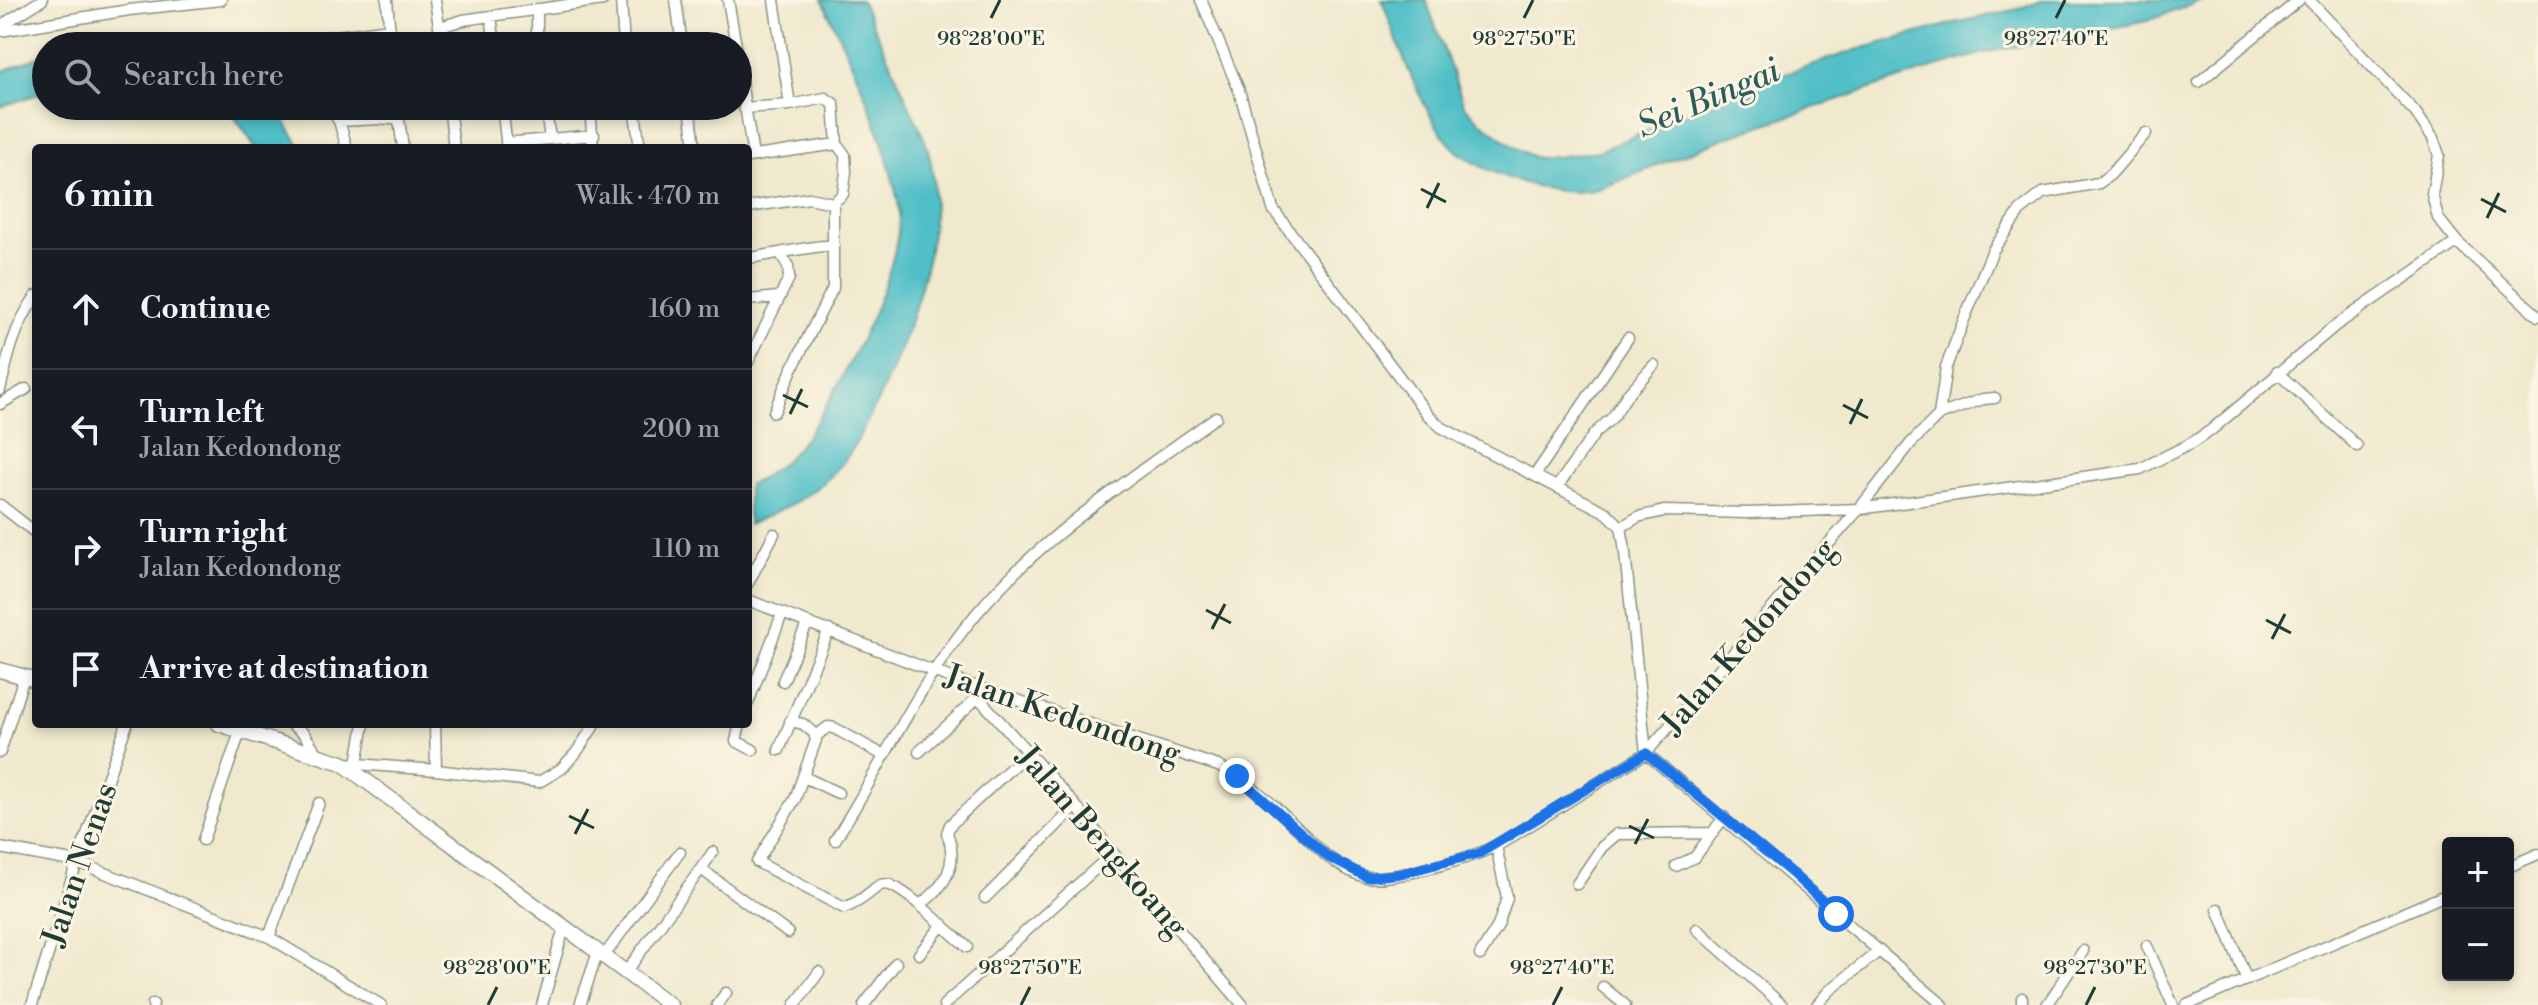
<!DOCTYPE html>
<html lang="en">
<head>
<meta charset="utf-8">
<style>
  :root { --surface:#171b24; --page:#20242c; --text:#f1f3f6; --muted:#9ea1a6; --line:#363941 }
  body { margin:0; font-family:"Libre Bodoni",serif; background:var(--page); color:var(--text) }
  .controls { position:absolute; right:24px; bottom:24px; display:grid; overflow:hidden; border-radius:8px; box-shadow:0 4px 12px #0003 }
  .controls button { width:72px; height:72px; display:grid; place-items:center; padding:0; border:0; border-bottom:2px solid var(--line); background:var(--surface); color:var(--text); font:40px sans-serif }
  .stop { position:absolute; width:24px; height:24px; margin:-18px; border:6px solid #1a73e8; border-radius:50%; background:#fff }
  .stop.end { background:#1a73e8; border-color:#fff; box-shadow:0 2px 8px #0008 }
  .list { margin:0; padding:0; list-style:none }
  h2 { display:flex; justify-content:space-between; align-items:center; height:104px; margin:0; padding:0 32px; font-size:34px }
  h2 small { font-size:26px; font-weight:400; color:var(--muted) }
  .list li { display:grid; grid-template-columns:52px 1fr auto; gap:24px; align-items:center; box-sizing:border-box; height:120px; padding:0 32px; border-top:2px solid var(--line) }
  .list b { display:block; font-size:30px; white-space:nowrap }
  .list p { margin:0; font-size:26px; white-space:nowrap; color:var(--muted) }
  .list em { font-size:26px; font-style:normal; color:var(--muted) }
  .icon { flex:none; width:44px; height:44px; fill:none; stroke:currentColor; stroke-width:2; stroke-linecap:round; stroke-linejoin:round }
  .map { position:relative; flex:none; width:2538px; height:1005px; overflow:hidden }
  .search { position:absolute; background:var(--surface); box-shadow:0 4px 12px #0003; left:32px; top:32px; width:720px; height:88px; display:flex; align-items:center; gap:20px; box-sizing:border-box; padding:0 28px; border-radius:44px; color:var(--muted); font-size:30px }
  .panel { position:absolute; background:var(--surface); box-shadow:0 4px 12px #0003; left:32px; top:144px; width:720px; height:584px; border-radius:8px }
  .map>svg:first-child { display:block }
</style>
</head>
<body>
<div class="map">
<svg width="2538" height="1005" viewBox="0 0 2538 1005">
  <rect width="100%" height="100%" fill="#fcf5e5"/>
  <filter id="ink" filterUnits="userSpaceOnUse"><feTurbulence type="fractalNoise" baseFrequency=".0125" numOctaves="2"/><feDisplacementMap in="SourceGraphic" scale="16" xChannelSelector="R" yChannelSelector="G"/><feConvolveMatrix kernelMatrix="1 2 1 2 8 2 1 2 1" color-interpolation-filters="sRGB"/></filter>
  <filter id="wash" filterUnits="userSpaceOnUse"><feTurbulence type="fractalNoise" baseFrequency=".006" numOctaves="4" result="noise"/><feDisplacementMap in="SourceGraphic" scale="32" xChannelSelector="R" yChannelSelector="G"/><feGaussianBlur stdDeviation="1.8" result="paint"/><feColorMatrix in="noise" values="0 0 0 0 0 0 0 0 0 0 0 0 0 0 0 0 0 1.4 0 .05"/><feComposite in="paint" operator="in"/></filter>
  <g filter="url(#wash)">
    <rect width="100%" height="100%" fill="#f0e9ce"/>
    <path fill="#51bfc7" stroke="#387e7e" stroke-width="2" d="M822,0H861C878,35 894,70 909,105C915,120 924,135 928,150C950,230 907,343 871,414C862,432 853,451 840,466C815,495 783,510 748,524V485C795,464 819,421 842,377C866,333 901,263 899,211C898,194 891,175 887,158C871,103 847,52 822,0Z
      M1382,0H1426L1464,105L1479,121L1514,147L1533,157H1555L1599,151L1769,79L1856,50L1954,23L2018,9L2041,0H2204L2147,21L1984,53L1927,70L1724,138L1602,188C1573,196 1547,190 1518,181C1498,175 1475,165 1458,152C1425,124 1397,41 1382,0Z
      M125,41H160L180,46H97Z
      M46,54V91L0,107V72Z
      M227,106H275L302,148H256Z"/>
  </g>
  <g filter="url(#ink)">
    <g fill="none" stroke-linecap="round" stroke-linejoin="round">
      <defs>
        <path id="street" d="M387,0L391,46
          M435,0L442,46
          M621,0L624,46
          M676,0L682,46
          M728,0L736,46
          M774,0L790,105
          M1201,0L1239,90L1273,209L1428,415L1441,427L1467,441L1607,513L1621,527L1624,544L1646,753L1943,1005
          M2309,0L2415,112L2433,138L2439,155L2432,194L2438,218L2457,242L2538,316
          M491,16L495,46
          M0,26L42,0
          M440,27L463,20L603,0
          M0,31L129,10L221,0
          M308,46L312,39L390,29
          M537,46V9
          M738,62L753,156
          M2199,82L2299,0
          M328,106L339,121L398,118
          M397,106L403,148
          M449,106L454,148
          M502,106L507,148
          M545,106L550,138
          M590,106L593,148
          M634,106L640,148
          M690,106L695,148
          M744,108L790,105L825,98L834,104L837,144L845,155L846,172L843,194L833,203V288L792,369L774,412
          M339,121L347,148
          M506,143L594,135
          M748,157L837,144
          M748,207L809,198L833,203
          M748,258C778,254 804,247 834,245
          M748,300L778,297
          M748,362L789,278L788,266L781,254
          M2277,372L2357,446
          M0,390C8,355 15,325 36,296
          M0,404L26,389
          M1939,415L1983,399L1995,398
          M1535,475L1628,338
          M1557,487L1595,433L1613,417L1627,395L1654,365
          M0,505L36,533
          M1621,527L1638,517L1664,511L1747,513L1859,509L2140,469L2190,444L2210,431L2335,326L2457,242
          M748,583L774,534
          M748,600L959,681L1218,766C1261,787 1293,826 1328,857C1339,865 1354,875 1367,877C1395,881 1475,857 1500,844L1646,753L1859,509L1911,443L1939,415L1946,367L1965,317L1993,250L2020,211L2043,193L2099,183L2111,174L2146,133
          M783,681L807,624
          M964,685L978,697L1076,806L1113,853L1243,1005
          M748,703L782,614
          M790,721L803,724L814,733L816,740L795,799L757,862L844,908C887,892 870,865 920,905C946,886 959,864 947,833L950,825L1027,753
          M291,724L304,734L317,753
          M435,724L436,770
          M740,724L736,741L753,750
          M816,736L828,727L834,728L883,755
          M779,750L829,630
          M0,752L24,677
          M919,752L978,697
          M344,763L436,770L539,782L561,769L576,753L595,724
          M357,763L364,724
          M804,777L838,793
          M203,840L241,729
          M835,840C883,765 919,681 977,613C1044,534 1133,477 1216,417
          M0,848L77,862L269,937L381,1005
          M1676,866L1695,857L1724,817
          M2508,867L2538,854
          M701,869L788,933
          M1577,884L1602,847L1617,834L1713,833
          M985,898L1076,806
          M920,905L967,947
          M2218,909L2247,980
          M1697,929L1782,1005
          M269,937L319,803
          M2147,946L2173,1005
          M919,954L943,924
          M1480,955L1498,926L1507,898L1496,846
          M604,956L680,852
          M626,972L713,852
          M1603,987L1625,1005
          M32,1005L77,862L127,724
          M153,1005V1004
          M542,1005L564,928
          M580,1005L598,952
          M717,1005L726,993
          M795,1005L819,972
          M864,1005L896,963
          M944,1005L1113,853
          M1817,1005L1829,991L1879,951
          M2022,1005V998
          M2047,1005L2083,951
          M2187,1005L2448,894"/>
        <path id="secondary" d="M0,670L36,680
          M219,724L342,763L670,1005"/>
      </defs>
      <use href="#street" stroke="#889381" stroke-width="13"/>
      <use href="#secondary" stroke="#889381" stroke-width="17"/>
      <use href="#street" stroke="#fff" stroke-width="10"/>
      <use href="#secondary" stroke="#fff" stroke-width="14"/>
    </g>
  </g>
  <g fill="none" stroke-linecap="round" stroke-linejoin="round" filter="url(#ink)">
    <path stroke="#1a73e8" stroke-width="10" d="M1237,776L1328,857L1367,877L1399,874L1480,853L1646,753L1794,875L1836,914"/>
  </g>
  <path fill="none" stroke="#1f3d34" stroke-width="3" d="M991,18L1000,0M1524,18L1533,0M2056,18L2065,0M1421,189L1446,202M2481,199L2506,212M1427,208L1439,183M2487,218L2499,193M783,395L808,407M1843,405L1868,418M790,414L802,389M1850,424L1862,399M1206,610L1231,623M2266,620L2291,633M1212,629L1225,604M2272,639L2285,614M569,816L594,828M1629,826L1654,838M575,834L588,809M1635,844L1648,819M488,1005L497,987M1021,1005L1030,987M1553,1005L1562,987M2086,1005L2095,987"/>
  <g text-anchor="middle" stroke-width="6" stroke-linejoin="round" paint-order="stroke">
    <g font-size="32" fill="#1f3d34" stroke="#fcf5e5">
      <text transform="translate(1748 636) rotate(-49)" y="11">Jalan Kedondong</text>
      <text transform="translate(1063 714) rotate(19)" y="11">Jalan Kedondong</text>
      <text transform="translate(1103 841) rotate(49)" y="11">Jalan Bengkoang</text>
      <text transform="translate(79 864) rotate(-71)" y="11">Jalan Nenas</text>
    </g>
    <g font-size="34" font-style="italic" fill="#2c5e59" stroke="#fcf5e5">
      <text transform="translate(1708 97) rotate(-23)" y="12">Sei Bingai</text>
    </g>
  </g>
  <g font-size="20" text-anchor="middle" fill="#1f3d34" stroke="#fcf5e5" stroke-width="6" stroke-linejoin="round" paint-order="stroke">
    <text x="991" y="45">98°28'00"E</text>
    <text x="1524" y="45">98°27'50"E</text>
    <text x="2056" y="45">98°27'40"E</text>
    <text x="497" y="974">98°28'00"E</text>
    <text x="1030" y="974">98°27'50"E</text>
    <text x="1562" y="974">98°27'40"E</text>
    <text x="2095" y="974">98°27'30"E</text>
  </g>
</svg>
<div class="controls">
<button>+</button>
<button>−</button>
</div>
<div class="stop" style="left:1836px;top:914px"></div>
<div class="stop end" style="left:1237px;top:776px"></div>
<div class="search"><svg class="icon" aria-label="search" viewBox="0 0 24 24"><circle cx="10" cy="10" r="6"/><path d="M15 15l6 6"/></svg>Search here</div>
<section class="panel">
<h2>6 min<small>Walk · 470 m</small></h2>
<ul class="list">
<li><svg class="icon" aria-label="ahead" viewBox="0 0 24 24"><path d="M12 20V5M6 11l6-6 6 6"/></svg><div><b>Continue</b></div><em>160 m</em></li>
<li><svg class="icon" aria-label="left" viewBox="0 0 24 24"><path d="M17 20v-9H6M10 6l-5 5 5 5"/></svg><div><b>Turn left</b><p>Jalan Kedondong</p></div><em>200 m</em></li>
<li><svg class="icon" aria-label="right" viewBox="0 0 24 24"><path d="M7 20v-9h11M14 6l5 5-5 5"/></svg><div><b>Turn right</b><p>Jalan Kedondong</p></div><em>110 m</em></li>
<li><svg class="icon" aria-label="arrive" viewBox="0 0 24 24"><path d="M6 21V4h12l-3 4 3 4H6"/></svg><div><b>Arrive at destination</b></div></li>
</ul>
</section>
</div>
</body>
</html>
